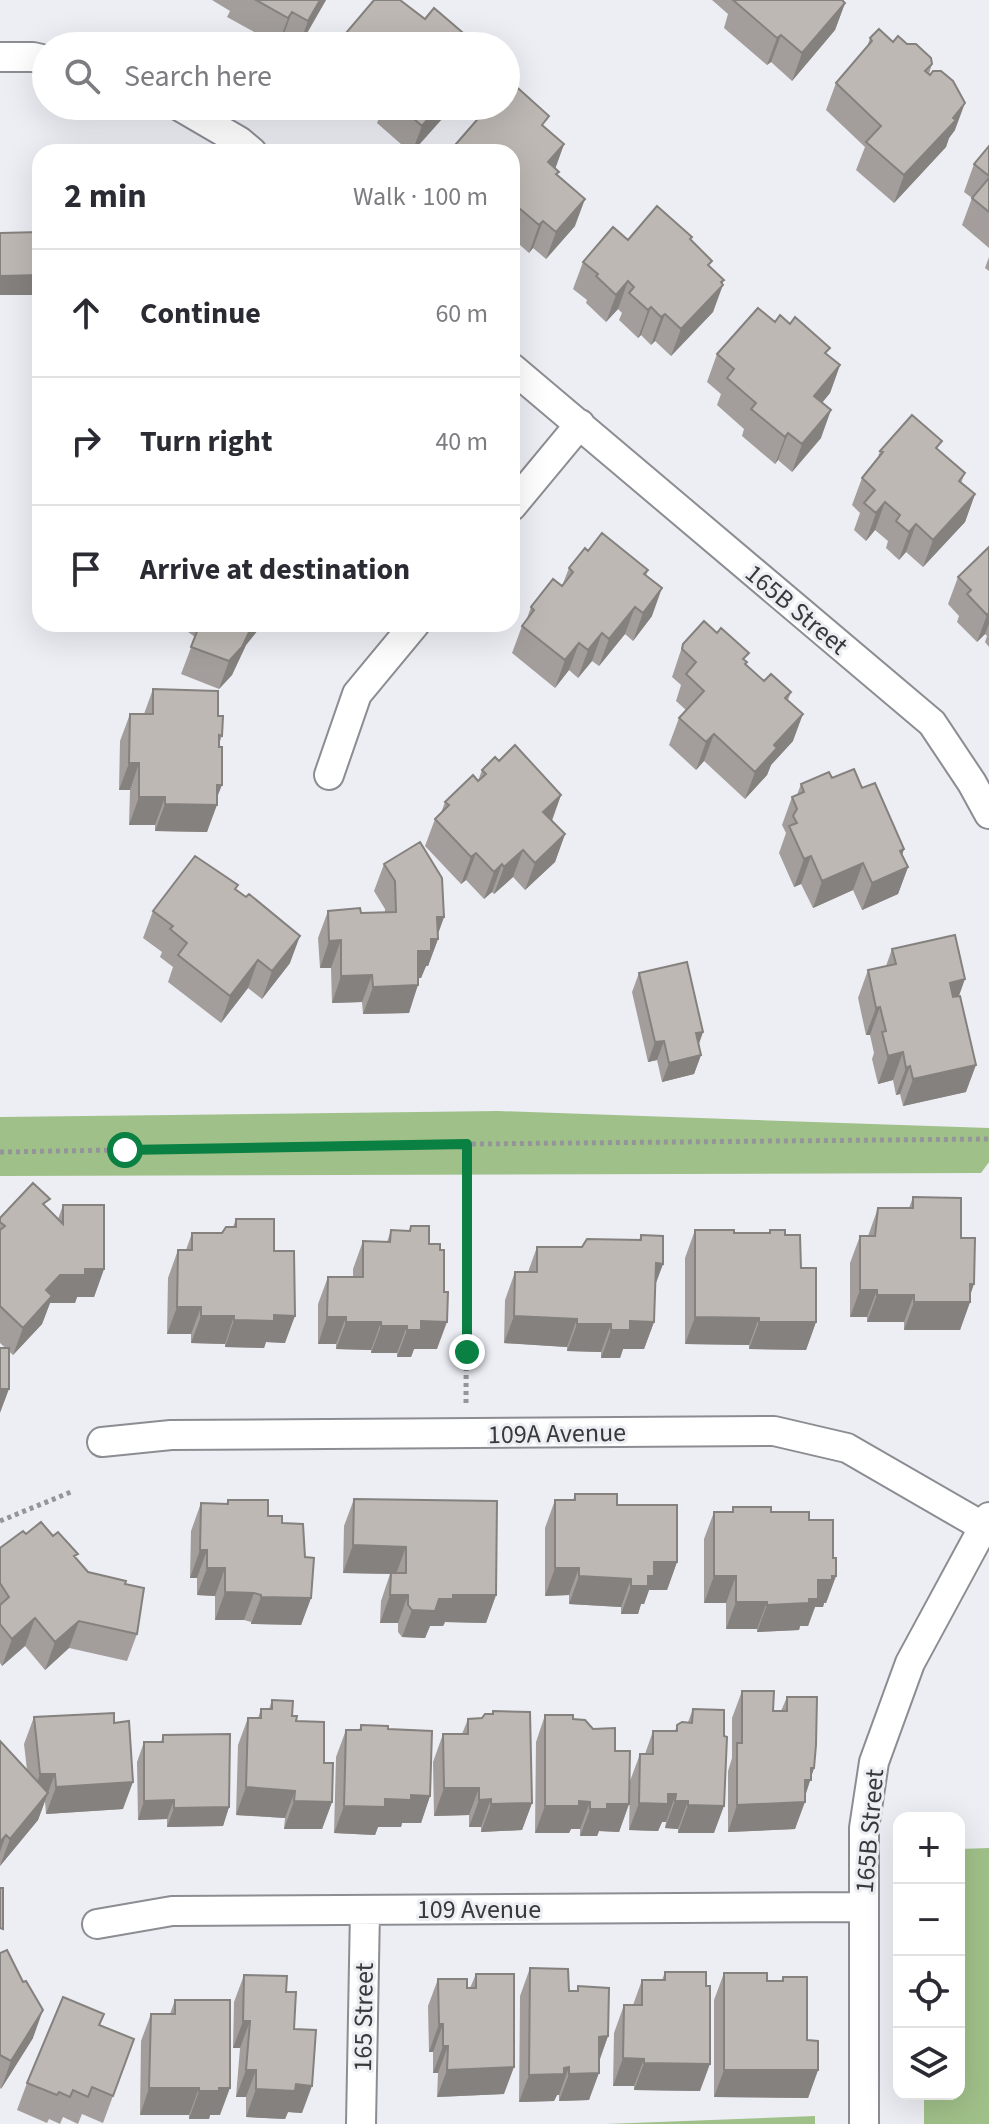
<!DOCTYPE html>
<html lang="en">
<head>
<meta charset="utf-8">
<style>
  :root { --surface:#fff; --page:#f7f7f7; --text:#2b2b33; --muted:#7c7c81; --line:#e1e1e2 }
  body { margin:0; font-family:"Source Sans 3",sans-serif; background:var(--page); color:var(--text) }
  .controls { position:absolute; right:24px; bottom:24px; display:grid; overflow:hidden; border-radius:16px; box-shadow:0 8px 32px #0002 }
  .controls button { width:72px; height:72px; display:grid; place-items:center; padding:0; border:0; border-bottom:2px solid var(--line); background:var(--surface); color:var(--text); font:40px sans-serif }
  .stop { position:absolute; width:24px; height:24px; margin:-18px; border:6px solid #0b8043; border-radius:50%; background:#fff }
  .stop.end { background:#0b8043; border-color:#fff; box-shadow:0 2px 8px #0008 }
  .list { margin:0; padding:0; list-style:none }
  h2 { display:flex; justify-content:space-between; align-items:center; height:104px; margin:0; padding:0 32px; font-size:34px }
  h2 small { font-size:26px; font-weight:400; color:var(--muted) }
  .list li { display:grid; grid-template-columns:52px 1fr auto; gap:24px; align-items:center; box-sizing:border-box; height:128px; padding:0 32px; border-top:2px solid var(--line) }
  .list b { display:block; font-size:30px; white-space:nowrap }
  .list em { font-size:26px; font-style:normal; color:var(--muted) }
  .icon { flex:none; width:44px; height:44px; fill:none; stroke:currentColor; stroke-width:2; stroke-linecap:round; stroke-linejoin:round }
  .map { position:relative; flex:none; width:989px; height:2124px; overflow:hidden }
  .search { position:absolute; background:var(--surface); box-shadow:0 8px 32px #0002; left:32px; top:32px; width:488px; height:88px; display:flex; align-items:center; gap:20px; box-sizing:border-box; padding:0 28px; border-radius:44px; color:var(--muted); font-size:30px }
  .panel { position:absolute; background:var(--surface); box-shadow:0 8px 32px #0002; left:32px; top:144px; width:488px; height:488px; border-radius:24px }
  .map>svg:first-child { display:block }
</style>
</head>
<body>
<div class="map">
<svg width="989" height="2124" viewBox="0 0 989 2124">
  <rect width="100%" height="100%" fill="#edeef4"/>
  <path fill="#a0c089" d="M498,1111L989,1128V1162L981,1173L0,1176V1117Z
    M989,1848V2124H924V2094H959V1849Z
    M815,2116V2124H606Z"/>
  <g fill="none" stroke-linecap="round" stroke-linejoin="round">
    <defs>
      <path id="minor" d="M0,57H33L46,60
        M179,106L239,141L252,152
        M512,368L932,723L972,783L989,814
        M512,506L580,424
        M329,775L357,694L415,624
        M102,1442L171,1435L774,1431L847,1448L989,1530
        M97,1924L172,1911L862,1907
        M361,2124L365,1910
        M864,2124V1828L874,1762L910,1663L989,1517"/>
    </defs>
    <use href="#minor" stroke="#8c8d92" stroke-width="32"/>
    <path stroke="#949599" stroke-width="5" stroke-dasharray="4 4" stroke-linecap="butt" d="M0,1152L467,1144L989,1139
      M466,1403L467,1144
      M0,1521L71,1492"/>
    <use href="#minor" stroke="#fff" stroke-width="28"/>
  </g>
  <path fill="#a39e9b" d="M212,0H326L300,46H294L282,39L278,45L227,17L230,11Z
    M712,0H842L845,3L835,30L792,81L771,62L767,65L724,28L728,14Z
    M870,38L893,42L932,64L929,74L955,130L949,138L946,147L894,203L856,170L865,147L826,110L836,83L867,47Z
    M351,106H451L450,110L413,152H410L377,123L379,118L370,110L363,117Z
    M545,128L564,144L555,169L559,172L557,175L575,226L546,259L533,248L529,253L512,238V152H453L456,144Z
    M989,146V248L962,225L972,198L964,192L974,164Z
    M628,240H691L722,284L713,312L671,356L655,341L651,345L641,335L638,338L619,320L622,313L618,309L606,322L586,303L587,300L573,289L583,262Z
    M989,257V271L985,268Z
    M775,322L827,355L840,365L830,393L822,403L821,438L792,472L778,460L775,464L742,436L744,429L717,405L721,394L707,382L717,354Z
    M938,450L965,473L961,483L975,494L965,522L923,567L906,552L899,560L886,548L888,541L875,530L866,541L854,530L860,513L852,505L862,478L877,460L880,451Z
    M989,547V647L985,642L987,636L985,634L977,642L957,622L959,616L948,604L958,577Z
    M588,551L648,570L646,576L652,616L633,641L625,634L599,666L592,661L578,678L569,670L555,688L512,653L522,626L526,621L531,607L562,586L569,568Z
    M177,624H268L261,632L258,630L246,645L232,675L219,689L181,674L195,637Z
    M683,644L746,661V664L764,681L791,692L788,700L793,741L771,765L767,775L745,799L704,761L696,770L669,745L679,718L686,710L676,701L681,685L672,677Z
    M153,689L218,716L222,736L219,744L217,799L207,832L155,831V825H129L130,790H119L120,741L130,714H144Z
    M499,761L561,795L552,821L565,834L555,862L525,890L513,877L494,894L492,892L484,899L466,880L461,884L425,846L435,819L441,813L445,802L478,781L482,770Z
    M832,778L862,788L904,849L902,855L908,867L898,894L862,910L853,890L813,908L801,884L794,887L779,853L786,833L782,825L792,797L797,795L801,784Z
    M384,864L444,917L438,934V939L428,966H426L421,978H418L409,1013L363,1014L362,1002L332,1003L331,968H320L318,938L328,911L361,913L385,912V909L374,891Z
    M236,890L290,963L262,999L248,988L221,1023L168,982L173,967L160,957L162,952L143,938L153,911Z
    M892,949L959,996L966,1092L903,1106L900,1094L896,1095L893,1080L878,1084L872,1059L874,1053L870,1035H866L858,998L868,970L886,966Z
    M639,973L703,1032L699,1044L701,1055L694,1074L662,1082L657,1060L648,1062L632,992Z
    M913,1197L961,1238L970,1295V1302L960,1330H904V1322H867V1317H850V1263L860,1236H868L878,1208H909Z
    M63,1205L104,1269L94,1297H77L75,1303H50L42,1324L13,1355L0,1343V1218L46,1207L58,1219Z
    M236,1219L274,1251L285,1343L266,1342L264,1348L225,1347V1344L191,1343V1334H167L168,1278L178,1250H186L192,1233H222L233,1227Z
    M411,1226L429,1244L437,1349H414L411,1357H397V1353H371V1350L336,1349V1344H318V1304L328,1277H353V1269L363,1241L387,1242L391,1230L409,1231Z
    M695,1230L734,1233H769L770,1230L785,1235L801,1268L816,1322L806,1350L749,1349V1345L685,1344V1258Z
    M641,1235L663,1264L655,1285L654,1322L644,1349H623L620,1358H601V1352L567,1351V1347L504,1343L505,1300L515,1272H528L537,1247H582L639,1240Z
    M575,1494L617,1505L677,1562L667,1590H649L644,1604H641L638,1614H621V1607L569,1604V1595L545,1596V1528L555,1500H573Z
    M354,1499L496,1595L486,1623L445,1622L443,1626H430L425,1638L402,1637L398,1632V1623H380L381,1601L390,1574L343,1573L344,1526Z
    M228,1500L268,1516L282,1523L305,1557L311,1598L301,1625L251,1624V1622L244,1620H215V1596L197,1595V1578H190L191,1531L201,1503L226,1504Z
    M733,1507L771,1512L809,1520L833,1558L836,1576L826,1603H824L823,1607H815L808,1626H800L799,1630L757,1632V1629H726V1603H704V1539L714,1512H732Z
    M26,1534L53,1536L76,1558L88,1572L125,1584L137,1634L127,1661L69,1648L45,1670L25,1646L2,1666L0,1663V1548Z
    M742,1691L773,1711H781L787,1697L814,1768L795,1829L728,1832V1771L732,1758V1718Z
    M272,1700L292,1716L324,1763L332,1802L322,1829H284L285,1818L236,1815L238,1745L248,1718H258L261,1709H269Z
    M693,1709L714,1833H678V1829L665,1828L666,1822H662L658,1831L629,1830L630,1781L640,1754H645L653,1731H675L677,1725L688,1722Z
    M493,1711L532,1803L522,1830L481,1832V1827H469V1815L434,1816L433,1762L443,1734H462L468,1719L482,1718L492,1714Z
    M545,1715L573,1719L615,1751L629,1804L619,1832L599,1831L597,1836H580V1829H571L569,1833H535L536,1742Z
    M34,1717L123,1809L46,1814L45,1801L38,1820L0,1866V1741L27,1770L24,1744Z
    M361,1725L388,1729L430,1796L421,1823H402L401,1827H378L375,1835L334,1833L336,1757L346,1730H359Z
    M163,1735L229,1807L223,1826L167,1827V1819L138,1820L137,1762L144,1742H161Z
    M0,1953L33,2038L1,2089L0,2088Z
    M530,1968L569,1991H577L578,1986L608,2036L599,2062L589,2100L559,2101V2095H557L554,2101L519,2102L520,1996Z
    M665,1972L700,2091L634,2090V2086H613L614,2033L624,2005H633L642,1980H662Z
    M724,1973L767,1981H781L783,1977L818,2070L808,2098L714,2097V2000Z
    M476,1974L504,2094L437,2097L438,2073H433V2052H429L428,2006L438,1979L470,1988Z
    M244,1975L286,1992L294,2029L302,2113L288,2112L285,2119L246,2117V2097H236L240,2048H233L234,2002Z
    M175,2000L220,2115H210L209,2119H189V2115H140L141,2041L151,2014H170Z
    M100,2025L134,2039L103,2123L82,2114L78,2124L63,2117L60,2124L49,2119L47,2123L17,2110L27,2083Z"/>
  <path fill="#84817e" d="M320,0H326L299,46L308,21Z
    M845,3L835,30L792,81L802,53Z
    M292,12L282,39L278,45L288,18Z
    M781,35L771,62L767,65L777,38Z
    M965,103L955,130L949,138L946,147L894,203L904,175Z
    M368,106H371L370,110L363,117Z
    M439,106H451L450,110L412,152L422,126Z
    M564,144L554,172L548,162Z
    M585,199L575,226L546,259L556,232Z
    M543,221L533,248L529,253L539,225Z
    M40,266V282L39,285H37L33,295H0V276Z
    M724,280L721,287L723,285L713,312L671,356L681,329Z
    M628,281L618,309L606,322L616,295Z
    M651,307L641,335L638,338L648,310Z
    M665,314L655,341L651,345L661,317Z
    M840,365L830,393L804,424L814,396Z
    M831,410L821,438L792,472L802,444Z
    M788,433L778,460L775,464L785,437Z
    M975,494L965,522L923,567L933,540Z
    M885,502L875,530L866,541L876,513Z
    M916,524L906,552L899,560L909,532Z
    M662,588L652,616L633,641L643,613Z
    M635,607L625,634L599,666L609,639Z
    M989,613V624L985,634L977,642L987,615Z
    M253,624H260L258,630L246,645L232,675L219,689L229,661Z
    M602,633L592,661L578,678L588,650Z
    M579,643L569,670L555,688L565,660Z
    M803,714L793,741L771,765L767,775L745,799L755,772L774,745Z
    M714,734L704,761L696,770L706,742Z
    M129,763H139L130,790H119Z
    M217,785H222L214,805H217L207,832L155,831L165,804Z
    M561,795L551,822L543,812Z
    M139,797H165L155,825H129Z
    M565,834L555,862L525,890L535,863Z
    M904,849L896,872L908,867L898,894L862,910L872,883L900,851Z
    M523,850L513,877L494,894L504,867Z
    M476,853L466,880L461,884L471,857Z
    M811,856L801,884L794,887L804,859Z
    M863,863L853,890L813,908L822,881Z
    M502,864L492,892L484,899L494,872Z
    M437,917H444L436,939H438L428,966H426L421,978L408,979L418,951Z
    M300,936L290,963L262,999L272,971Z
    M341,940L331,968H320L329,941Z
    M258,960L248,988L221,1023L230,996Z
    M372,975L362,1002L332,1003L341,976Z
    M965,979L955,1007L950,983Z
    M418,985L409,1013L363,1014L373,987Z
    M880,1007L870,1035H866L876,1008Z
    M703,1032L696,1051V1033Z
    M664,1041L657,1060L648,1062L655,1042Z
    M903,1052L893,1080L878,1084L888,1056Z
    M701,1055L694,1074L662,1082L669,1063Z
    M976,1065L966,1092L903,1106L913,1079Z
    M910,1066L900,1094L896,1095L906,1068Z
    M656,1263L663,1264L653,1291Z
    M85,1269H104L94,1297H77L75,1303H50L42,1324L13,1355L23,1328L46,1290L60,1275Z
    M970,1284H974L968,1302H970L960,1330H904L914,1302Z
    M860,1290H877L867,1317H850Z
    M877,1295H914L904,1322H867Z
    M177,1307H201L191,1334H167Z
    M274,1315L295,1316L285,1343L266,1342L264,1348L225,1347L234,1320Z
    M201,1316H234L225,1344L191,1343Z
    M514,1316L577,1319L567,1347L504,1343Z
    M327,1317H346L336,1344H318Z
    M695,1317L759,1318L749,1345L685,1344Z
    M421,1321L447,1322L437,1349H414L411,1357H397L407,1330Z
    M630,1321L654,1322L644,1349H623L620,1358H601L611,1330Z
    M346,1322H381L371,1350L336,1349Z
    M759,1322H816L806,1350L749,1349Z
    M577,1324H611L601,1352L567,1351Z
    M381,1326H407L397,1353H371Z
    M0,1389H9L0,1413Z
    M353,1545L406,1547L396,1574L343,1573Z
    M200,1550H207L197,1578H190Z
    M654,1562H677L667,1590H649L644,1604H641L638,1614H621L631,1586Z
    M207,1568H225L215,1596L197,1595Z
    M555,1568H579L569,1595L545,1596Z
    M579,1576L631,1579L621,1607L569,1604Z
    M714,1576H736L726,1603H704Z
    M832,1576H836L826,1603H824L823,1607H815L808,1626H800L799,1630L757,1632L767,1605L818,1580Z
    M225,1592L254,1593L244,1620H215Z
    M390,1595H408L398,1623H380Z
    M453,1595H496L486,1623L445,1622L443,1626H430L425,1638L402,1637L412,1610Z
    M261,1597L311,1598L301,1625L251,1624Z
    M736,1602H767L757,1629H726Z
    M35,1618L25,1646L2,1666L12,1639Z
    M79,1621L69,1648L45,1670L55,1642Z
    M811,1768H814L803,1802H805L795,1829L728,1832L737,1805Z
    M40,1774H55L38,1820L0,1866L10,1839L30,1802Z
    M133,1782L123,1809L46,1814L56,1787Z
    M246,1787L295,1791L285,1818L236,1815Z
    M444,1788H479L469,1815L434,1816Z
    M668,1794H676L666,1822H662L658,1831L629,1830L639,1803Z
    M411,1795L430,1796L421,1823H402L401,1827H378L375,1835L334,1833L344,1806Z
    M491,1799L481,1827H469L479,1800Z
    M174,1800L167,1819L138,1820L144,1801Z
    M294,1801L332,1802L322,1829H284Z
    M579,1801L590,1802L580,1829H571L569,1833H535L545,1806Z
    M675,1801H688L678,1829L665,1828Z
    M532,1803L522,1830L481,1832L491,1804Z
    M607,1804H629L619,1832L599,1831L597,1836H580L590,1809Z
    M688,1805L724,1806L714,1833H678Z
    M229,1807L223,1826L167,1827L174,1808Z
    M6,1835L0,1852V1842Z
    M43,2010L33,2038L1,2089L11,2061Z
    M243,2021H250L240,2048H233Z
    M439,2024H443L433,2052H429Z
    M608,2036L598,2064L599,2037Z
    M443,2046H448L438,2073H433Z
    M623,2058L644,2059L634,2086H613Z
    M644,2063L710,2064L700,2091L634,2090Z
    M514,2067L504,2094L437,2097L447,2070Z
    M569,2067L559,2095H557L554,2101L519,2102L529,2075Z
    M246,2070H256L246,2097H236Z
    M724,2070H818L808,2098L714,2097Z
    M599,2073L589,2100L559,2101L569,2074Z
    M296,2084L312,2086L302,2113L288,2112L285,2119L246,2117L256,2089Z
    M149,2088H199L189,2115H140Z
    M219,2088H230L220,2115H210L209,2119H189L199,2091Z"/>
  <path fill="#bdb8b4" stroke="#84817e" stroke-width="2" d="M256,0H320L308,21L292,12L288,18Z
    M374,0H400L425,19L434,8L476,44L474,46H335Z
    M733,0H842L845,3L802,53L781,35L777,38Z
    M879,29L893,42L898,36L907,44H916L931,58L932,64L925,71L930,75L933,71H941L953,81L965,103L953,118L956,120L904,175L866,142L881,126L836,83L872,41L870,38Z
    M510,81L549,116L542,125L564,144L548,162L559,172L556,174L585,199L556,232L543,221L539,225L512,202V196L514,195L512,193V152H465L456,144L489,106H506V86Z
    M399,106H439L422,126Z
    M989,146V176L974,164Z
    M989,178V212L972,198Z
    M657,206L692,237L690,239L712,261L708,265L724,280L721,282L723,285L681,329L665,314L661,317L651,307L648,310L629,293L634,287L628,281L616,295L596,276L598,274L583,262L613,227L628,240Z
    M40,232V275L0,276V233Z
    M758,308L775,322L780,315L790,324L795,317L830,348L825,353L840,365L814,396L831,410L802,444L788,433L785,437L751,409L756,403L727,378L734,369L717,354Z
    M912,415L942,441L936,448L965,473L959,481L975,494L933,540L916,524L909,532L896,521L900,515L885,502L876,513L864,503L875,490L862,478L883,452L880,451Z
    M602,533L648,570L644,574L662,588L643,613L635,607L609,639L602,633L588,650L579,643L565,660L522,626L534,610L531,607L553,579L562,586L573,572L569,568L585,548L588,551Z
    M989,547V613L987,615L967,594L971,590L958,577Z
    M704,621L717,633L721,628L749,653L743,659L747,662L745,664L764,681L771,674L791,692L785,698L803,714L774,745L777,748L755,772L714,734L706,742L679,718L704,691L686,674L696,662L682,649L683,644Z
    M200,624H253L242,647L229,661L191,647Z
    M153,689L218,691V716H223L222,736L219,735V747H222V785H217V805L165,804V797H139V763H129L130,714H153Z
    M515,745L561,795L543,812L565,834L535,863L523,850L504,867L502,864L494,872L476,853L471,857L435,819L449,805L445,802L473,775L478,781L486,774L482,770L495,757L499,761Z
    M854,769L862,788L875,783L904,849L900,851L908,867L872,883L863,863L822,881L811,856L804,859L789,826L797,823L793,816L797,809L792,797L804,792L801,784L829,772L832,778Z
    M420,842L442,878L444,917H437L438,939H431V951H418V985L373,987L372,975L341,976V940L329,941L328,911L360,908L361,913L396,912L395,881L384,864Z
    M195,856L238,885L235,889L246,897L249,894L300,936L272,971L258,960L230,996L178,955L187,943L170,929L173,926L153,911Z
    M955,935L965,979L950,983L953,997L960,996L976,1065L913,1079L910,1066L906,1068L903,1052L888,1056L882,1032L886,1031L880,1007L876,1008L868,970L896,964L892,949Z
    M687,962L703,1032L696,1033L701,1055L669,1063L664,1041L655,1042L639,973Z
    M33,1183L50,1199L43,1204L63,1224V1205H104V1269H85V1275H60L46,1290L52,1296L23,1328L0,1306V1230L5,1226L0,1222V1218Z
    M913,1197L961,1198V1238H975L974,1284H970V1302H914V1295H877V1290H860V1236H875L878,1208H913Z
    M236,1219H274V1251H294L295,1316L274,1315V1321L234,1320V1316H201V1307H177L178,1250H192V1233H222L226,1227H236Z
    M411,1226H429V1244H440V1250H444V1292H448L447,1322L421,1321V1330H407V1326H381V1322H346V1317H327L328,1277H363V1241L390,1242L391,1230L410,1231Z
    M695,1230H734V1233H770V1230H785V1235H800L801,1268H816V1322H759V1318L695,1317Z
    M641,1235L663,1236V1264L656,1263L654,1322L630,1321V1330H611V1324H577V1319L514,1316L515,1272H537V1247H582L587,1239L641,1240Z
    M0,1348H9V1389H0Z
    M575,1494H617V1505H677V1562H654V1576H648V1586H631V1579L579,1576V1568H555V1500H575Z
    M354,1499L497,1501L496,1595H453V1599H439L435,1611L412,1610L408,1605V1595H390L391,1573H406V1547L353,1545Z
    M228,1500H268V1516H282V1523L303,1524L305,1557L314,1558L311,1598L261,1597V1595L254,1593L225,1592V1568H207V1550H200L201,1503L228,1504Z
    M733,1507H771V1512H809V1520H833V1558H836V1576H832V1580H818V1599H809V1603L767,1605V1602H736V1576H714V1512H733Z
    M41,1522L53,1536L58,1532L78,1554L74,1556L88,1572L126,1581L125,1584L144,1588L137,1634L79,1621L55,1642L35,1618L12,1639L0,1624V1605L9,1597L0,1583V1548L23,1531L26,1534Z
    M742,1691H774L773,1711H787V1697H817L816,1745L814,1768H811V1780H805V1802L737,1805V1743H742Z
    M272,1700L293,1701L292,1716H297L296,1721L324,1722V1763H333L332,1802L294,1801L295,1791L246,1787L248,1718H261V1709H272Z
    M693,1709L724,1710V1736L727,1737L724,1806L688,1805V1801H675L676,1794H668V1804L639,1803L640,1754H653V1731H677V1725L682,1722L692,1723Z
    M493,1711L530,1712L532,1803L491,1804V1799L479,1800V1788H444L443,1734H468V1719L482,1718L485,1714H493Z
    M114,1713V1723L129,1721L133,1782L56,1787L55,1774H40L34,1717Z
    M545,1715H573V1719L585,1720L593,1729L615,1728V1751H630L629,1804H607V1809H590V1802L579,1801V1806H545Z
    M361,1725L388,1726V1729L432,1731L430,1796L411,1795V1800L385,1799V1807L344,1806L346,1730H361Z
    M230,1734L229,1807L174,1808V1800L144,1801V1742H163V1735Z
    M0,1741L48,1793L10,1839L6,1835L0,1842Z
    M0,1888H3V1929L0,1928Z
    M7,1950L23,1982L26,1981L43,2010L11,2061L0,2055V1953Z
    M530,1968L568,1969L569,1991H578V1986L609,1988L608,2036L599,2037V2073L569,2074V2067L564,2068V2074L529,2075Z
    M665,1972H706V1986H710V2064L644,2063V2059L623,2058L624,2005H642V1980H665Z
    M724,1973H767V1981H783V1977H807V2040L818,2041V2070H724Z
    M476,1974H514V2067L447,2070L448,2046H443V2024H439L438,1979H467V1988H476Z
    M244,1975L287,1976L286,1992H296L294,2029L316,2030L312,2086L296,2084L295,2091L256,2089V2070H246L250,2021H243Z
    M63,1997L104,2014L99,2025L134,2039L113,2096L92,2087L88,2097L73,2090L70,2097L59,2092L57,2095L27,2083Z
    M175,2000H230V2088H219V2091H199V2088H149L151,2014H175Z"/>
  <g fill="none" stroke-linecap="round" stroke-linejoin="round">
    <path stroke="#0b8043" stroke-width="10" d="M125,1150L467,1144V1352"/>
  </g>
  <g text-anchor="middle" stroke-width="6" stroke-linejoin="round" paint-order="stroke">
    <g font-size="26" fill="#38393b" stroke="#edeef4">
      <text transform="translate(797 609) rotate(40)" y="9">165B Street</text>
      <text transform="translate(557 1433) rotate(-1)" y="9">109A Avenue</text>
      <text transform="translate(869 1831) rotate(-85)" y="9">165B Street</text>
      <text x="479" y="1918">109 Avenue</text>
      <text transform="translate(363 2017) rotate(-89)" y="9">165 Street</text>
    </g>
  </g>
</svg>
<div class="controls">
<button>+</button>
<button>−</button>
<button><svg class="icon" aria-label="locate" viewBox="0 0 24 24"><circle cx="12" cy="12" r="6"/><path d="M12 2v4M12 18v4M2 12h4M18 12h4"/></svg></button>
<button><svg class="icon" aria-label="layers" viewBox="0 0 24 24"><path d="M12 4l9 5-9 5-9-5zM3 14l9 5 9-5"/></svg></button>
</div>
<div class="stop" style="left:125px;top:1150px"></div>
<div class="stop end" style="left:467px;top:1352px"></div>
<div class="search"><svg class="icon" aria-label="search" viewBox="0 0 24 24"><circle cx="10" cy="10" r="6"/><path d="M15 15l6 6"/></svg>Search here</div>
<section class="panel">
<h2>2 min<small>Walk · 100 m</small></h2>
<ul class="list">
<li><svg class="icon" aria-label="ahead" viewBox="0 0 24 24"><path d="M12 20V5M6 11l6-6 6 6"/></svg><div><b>Continue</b></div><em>60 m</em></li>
<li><svg class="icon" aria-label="right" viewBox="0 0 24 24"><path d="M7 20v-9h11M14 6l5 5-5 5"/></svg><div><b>Turn right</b></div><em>40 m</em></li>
<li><svg class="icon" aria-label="arrive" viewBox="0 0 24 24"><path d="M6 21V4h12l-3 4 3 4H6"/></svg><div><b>Arrive at destination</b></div></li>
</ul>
</section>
</div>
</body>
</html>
